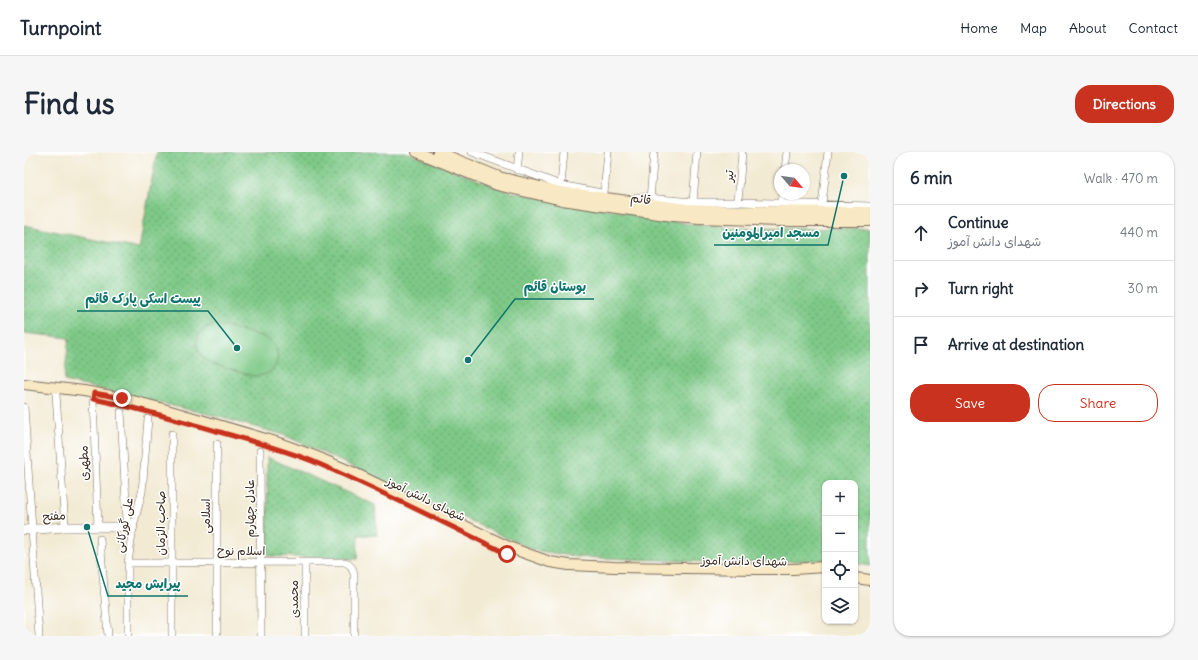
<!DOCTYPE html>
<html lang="en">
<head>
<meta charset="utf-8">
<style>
  :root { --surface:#fff; --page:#f6f6f7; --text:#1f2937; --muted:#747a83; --line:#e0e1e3; --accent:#c8321e }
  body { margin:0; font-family:Delius,"Playpen Sans Arabic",sans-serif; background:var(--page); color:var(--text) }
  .controls { position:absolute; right:12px; bottom:12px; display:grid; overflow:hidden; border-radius:8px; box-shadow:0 1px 3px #0004 }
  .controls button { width:36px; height:36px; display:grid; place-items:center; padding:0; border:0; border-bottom:1px solid var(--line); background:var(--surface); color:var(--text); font:20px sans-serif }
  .compass { position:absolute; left:750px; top:12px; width:36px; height:36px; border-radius:50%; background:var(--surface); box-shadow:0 1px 3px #0004; rotate:119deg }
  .stop { position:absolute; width:12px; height:12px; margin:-9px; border:3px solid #c8321e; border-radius:50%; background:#fff }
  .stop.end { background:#c8321e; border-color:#fff; box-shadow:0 1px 4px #0008 }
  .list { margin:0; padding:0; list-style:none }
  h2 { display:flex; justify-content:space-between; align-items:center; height:52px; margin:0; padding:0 16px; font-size:17px }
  h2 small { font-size:13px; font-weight:400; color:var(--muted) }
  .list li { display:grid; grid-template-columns:26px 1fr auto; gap:12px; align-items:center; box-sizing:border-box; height:56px; padding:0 16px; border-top:1px solid var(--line) }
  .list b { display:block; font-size:15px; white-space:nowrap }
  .list p { margin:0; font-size:13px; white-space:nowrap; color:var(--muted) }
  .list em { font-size:13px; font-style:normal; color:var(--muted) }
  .actions { display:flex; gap:8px; padding:12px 16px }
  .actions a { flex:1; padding:9px 0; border:1px solid var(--accent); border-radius:16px; text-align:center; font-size:14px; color:var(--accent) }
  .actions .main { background:var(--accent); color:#fff }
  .icon { flex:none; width:22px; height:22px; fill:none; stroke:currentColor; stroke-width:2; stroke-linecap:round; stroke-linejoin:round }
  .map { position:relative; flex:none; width:846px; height:484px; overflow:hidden; border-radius:16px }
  header { display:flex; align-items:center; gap:24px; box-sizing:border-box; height:56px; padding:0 20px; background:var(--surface); border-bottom:1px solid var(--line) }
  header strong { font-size:19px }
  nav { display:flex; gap:22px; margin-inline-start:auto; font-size:14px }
  .intro { display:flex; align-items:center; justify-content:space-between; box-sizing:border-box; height:96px; padding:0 24px }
  h1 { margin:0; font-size:28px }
  .button { padding:10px 18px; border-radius:16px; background:var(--accent); color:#fff; font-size:14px; font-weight:700 }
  main { display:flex; gap:24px; padding:0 24px }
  aside { flex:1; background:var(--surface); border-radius:16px; box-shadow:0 1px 3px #0004 }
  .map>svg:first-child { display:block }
</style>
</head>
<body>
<header>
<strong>Turnpoint</strong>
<nav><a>Home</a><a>Map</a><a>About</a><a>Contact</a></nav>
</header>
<div class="intro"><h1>Find us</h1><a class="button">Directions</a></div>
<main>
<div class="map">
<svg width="846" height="484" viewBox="0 0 846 484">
  <defs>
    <pattern id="grass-dots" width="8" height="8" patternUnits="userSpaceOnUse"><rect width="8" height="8" fill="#7ec987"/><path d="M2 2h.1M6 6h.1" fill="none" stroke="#68a36e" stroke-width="1.8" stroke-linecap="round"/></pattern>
  </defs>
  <rect width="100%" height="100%" fill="#fff"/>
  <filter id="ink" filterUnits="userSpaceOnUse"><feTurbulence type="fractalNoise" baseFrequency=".025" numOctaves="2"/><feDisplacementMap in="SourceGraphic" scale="8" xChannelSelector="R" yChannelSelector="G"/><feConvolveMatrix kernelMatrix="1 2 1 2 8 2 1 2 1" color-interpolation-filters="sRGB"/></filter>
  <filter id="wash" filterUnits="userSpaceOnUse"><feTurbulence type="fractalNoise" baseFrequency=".012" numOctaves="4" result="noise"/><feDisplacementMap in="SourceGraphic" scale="16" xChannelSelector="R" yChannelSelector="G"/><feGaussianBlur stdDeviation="0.9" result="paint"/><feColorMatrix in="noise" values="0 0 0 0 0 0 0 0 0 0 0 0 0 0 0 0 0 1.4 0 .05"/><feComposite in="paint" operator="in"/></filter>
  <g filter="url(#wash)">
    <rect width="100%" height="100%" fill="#f2ead3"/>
    <path fill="url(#grass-dots)" stroke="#5c7a52" d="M133,0H382L483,39L665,72L714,76L750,77L846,76V414L831,411V331H801V408L710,411L554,405L509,398L260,283L184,262L40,229L45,186L0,181V73L115,97Z
      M243,305L351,353L353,383H334L333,407L244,404Z"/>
    <path fill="#7ec987" stroke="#5c7a52" d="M193,172L240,185C263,198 255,225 229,224L188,212C166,201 168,176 193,172Z"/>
  </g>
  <g filter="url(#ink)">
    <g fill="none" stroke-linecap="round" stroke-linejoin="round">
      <defs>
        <path id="minor" d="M448,0L537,33L577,41
          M493,18L495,0
          M761,18L763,0
          M537,33L540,0
          M580,41L584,0
          M613,45L669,50H714L846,54
          M626,47L630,0
          M669,50L673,0
          M714,50L718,0
          M757,51L758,42
          M798,52L804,0
          M32,242L41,375
          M69,247L74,375
          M0,255L15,484
          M97,260L103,368L109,375
          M148,282V484
          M236,299L237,484
          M76,387L84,484
          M104,411L281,410H321C327,413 329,416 330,422V484
          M104,484V411L109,375L118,340L124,267
          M193,484V292
          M281,484V410"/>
        <path id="tertiary" d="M0,378L41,375H109"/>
        <path id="secondary" d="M393,0L473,33L538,48L572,53L649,64L675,66L756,69H846
          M414,0L475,25L537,40L663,57L715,59L846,60
          M0,232L60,239L98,246L136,256L252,290L293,305L326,319L487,396L526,410L545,413L590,415L733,417H769L801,415
          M831,426L846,428"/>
      </defs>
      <use href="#minor" stroke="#7b6d5d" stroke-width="8"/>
      <use href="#tertiary" stroke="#7b6d5d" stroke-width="10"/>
      <use href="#secondary" stroke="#7b6d5d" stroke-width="12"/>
      <use href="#minor" stroke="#fff" stroke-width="7"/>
      <use href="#tertiary" stroke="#fff" stroke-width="9"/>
      <use href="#secondary" stroke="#f8e8c3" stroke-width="10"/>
    </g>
  </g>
  <g fill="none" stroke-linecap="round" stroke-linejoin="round" filter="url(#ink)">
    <path stroke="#c8321e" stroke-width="5" d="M98,246L70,241L69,247C110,255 151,267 192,279C224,288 257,297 288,309C354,337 418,370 483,402"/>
  </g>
  <g text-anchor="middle" stroke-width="3" stroke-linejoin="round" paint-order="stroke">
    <g font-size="12" fill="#3b2a1e" stroke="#fff">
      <text transform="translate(705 24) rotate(-85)" y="4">تیر</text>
      <text transform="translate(617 47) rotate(8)" y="4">قائم</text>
      <text transform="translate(60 311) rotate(-92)" y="4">مطهری</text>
      <text transform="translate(402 347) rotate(26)" y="4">شهدای دانش آموز</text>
      <text transform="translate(226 356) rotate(-90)" y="4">عادل چهارم</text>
      <text transform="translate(30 364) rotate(-4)" y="4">مفتح</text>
      <text transform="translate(182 364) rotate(-90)" y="4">اسلامی</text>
      <text transform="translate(137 371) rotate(-90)" y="4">صاحب الزمان</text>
      <text transform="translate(100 373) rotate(-79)" y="4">علی گورکانی</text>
      <text x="217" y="403">اسلام نوح</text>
      <text transform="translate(720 409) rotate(1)" y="4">شهدای دانش آموز</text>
      <text transform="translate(270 447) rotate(-90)" y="4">محمدی</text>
    </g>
  </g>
  <path fill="none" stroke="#0f766e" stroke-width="1.5" d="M820 24L804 93H690M444 208L491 147H570M213 196L184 159H53M63 375L84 444H164"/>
  <g fill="#0f766e" stroke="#fff" stroke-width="1.5">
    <circle cx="820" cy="24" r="4"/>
    <circle cx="444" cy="208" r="4"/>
    <circle cx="213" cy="196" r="4"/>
    <circle cx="63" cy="375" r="4"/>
  </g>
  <g font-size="13" text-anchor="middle" font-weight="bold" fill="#0f766e" stroke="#fff" stroke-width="3" stroke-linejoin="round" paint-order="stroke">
    <text x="747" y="85">مسجد امیرالمومنین</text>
    <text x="531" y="139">بوستان قائم</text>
    <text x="119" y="151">پیست اسکی پارک قائم</text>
    <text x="124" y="436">پیرایش مجید</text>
  </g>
</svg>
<div class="controls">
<button>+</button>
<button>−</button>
<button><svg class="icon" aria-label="locate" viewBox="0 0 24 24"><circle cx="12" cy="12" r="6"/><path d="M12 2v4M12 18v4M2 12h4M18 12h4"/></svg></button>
<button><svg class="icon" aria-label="layers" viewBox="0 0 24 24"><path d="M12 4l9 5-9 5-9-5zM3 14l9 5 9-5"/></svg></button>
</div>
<svg class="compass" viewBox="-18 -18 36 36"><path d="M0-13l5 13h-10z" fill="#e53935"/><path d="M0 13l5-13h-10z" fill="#747a83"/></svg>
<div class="stop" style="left:483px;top:402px"></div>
<div class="stop end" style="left:98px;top:246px"></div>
</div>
<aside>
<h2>6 min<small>Walk · 470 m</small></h2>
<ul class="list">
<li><svg class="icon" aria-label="ahead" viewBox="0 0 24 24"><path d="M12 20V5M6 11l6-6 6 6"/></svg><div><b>Continue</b><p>شهدای دانش آموز</p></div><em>440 m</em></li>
<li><svg class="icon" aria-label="right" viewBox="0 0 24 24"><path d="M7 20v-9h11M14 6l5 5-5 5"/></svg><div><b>Turn right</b></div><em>30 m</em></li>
<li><svg class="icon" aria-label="arrive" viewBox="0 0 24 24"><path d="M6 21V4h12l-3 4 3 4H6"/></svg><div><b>Arrive at destination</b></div></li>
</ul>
<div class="actions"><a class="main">Save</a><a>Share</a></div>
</aside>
</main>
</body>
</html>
